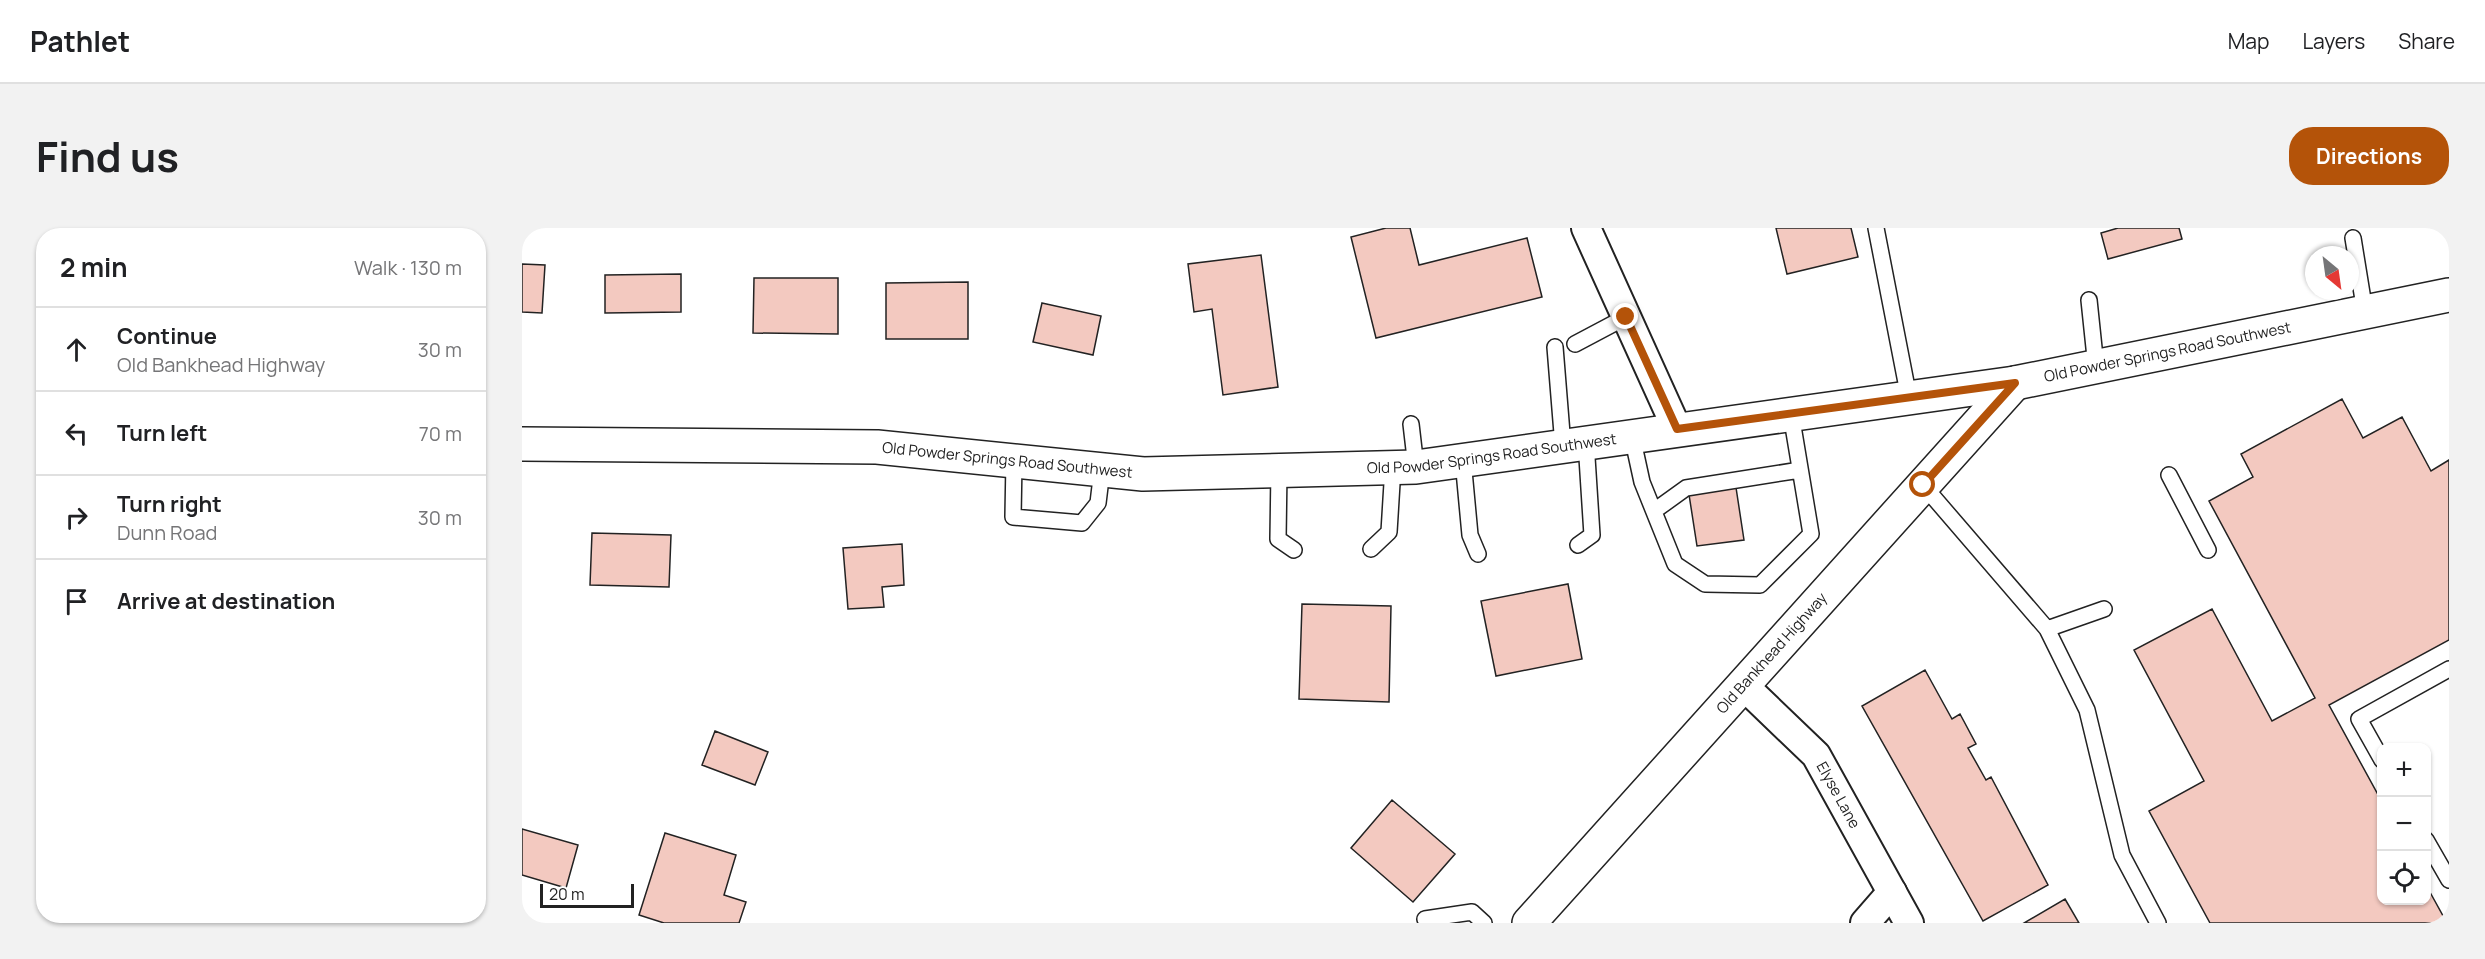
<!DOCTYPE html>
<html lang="en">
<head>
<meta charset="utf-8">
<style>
  :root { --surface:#fff; --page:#f2f2f2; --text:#202124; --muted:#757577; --line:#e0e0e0; --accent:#b45309 }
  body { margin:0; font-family:Manrope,sans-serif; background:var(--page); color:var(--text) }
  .controls { position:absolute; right:18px; bottom:18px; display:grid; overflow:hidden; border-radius:12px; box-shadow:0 2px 4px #0004 }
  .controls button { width:54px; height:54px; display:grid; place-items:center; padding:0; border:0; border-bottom:2px solid var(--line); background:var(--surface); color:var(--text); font:30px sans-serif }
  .compass { position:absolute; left:1783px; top:18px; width:54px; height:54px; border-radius:50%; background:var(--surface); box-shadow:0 2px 4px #0004; rotate:151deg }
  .scale { position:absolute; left:18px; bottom:15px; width:94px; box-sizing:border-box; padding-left:6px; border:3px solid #222; border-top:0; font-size:16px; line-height:21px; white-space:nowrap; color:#222; -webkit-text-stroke:4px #fff; paint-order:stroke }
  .stop { position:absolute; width:18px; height:18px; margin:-14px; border:4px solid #b45309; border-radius:50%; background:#fff }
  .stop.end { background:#b45309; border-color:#fff; box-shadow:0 2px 6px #0008 }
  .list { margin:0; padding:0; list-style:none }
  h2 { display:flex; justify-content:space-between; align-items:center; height:78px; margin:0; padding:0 24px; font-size:26px }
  h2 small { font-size:20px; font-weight:400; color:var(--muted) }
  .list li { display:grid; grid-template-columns:39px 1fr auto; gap:18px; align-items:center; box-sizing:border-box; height:84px; padding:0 24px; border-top:2px solid var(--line) }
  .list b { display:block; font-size:22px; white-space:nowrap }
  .list p { margin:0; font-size:20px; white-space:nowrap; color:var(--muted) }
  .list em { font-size:20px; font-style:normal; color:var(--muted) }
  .icon { flex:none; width:33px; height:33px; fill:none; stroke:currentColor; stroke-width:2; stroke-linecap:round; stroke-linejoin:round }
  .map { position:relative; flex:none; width:1927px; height:695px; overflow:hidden; border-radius:24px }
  header { display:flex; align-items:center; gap:36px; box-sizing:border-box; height:84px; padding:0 30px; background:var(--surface); border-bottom:2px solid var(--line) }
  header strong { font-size:28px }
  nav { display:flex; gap:33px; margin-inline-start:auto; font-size:21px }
  .intro { display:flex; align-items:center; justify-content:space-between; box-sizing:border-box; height:144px; padding:0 36px }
  h1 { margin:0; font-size:42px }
  .button { padding:15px 27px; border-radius:24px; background:var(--accent); color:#fff; font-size:21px; font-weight:700 }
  main { display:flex; gap:36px; padding:0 36px }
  aside { flex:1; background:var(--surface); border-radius:24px; box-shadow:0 2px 4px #0004 }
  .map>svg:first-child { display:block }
</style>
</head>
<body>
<header>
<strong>Pathlet</strong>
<nav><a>Map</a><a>Layers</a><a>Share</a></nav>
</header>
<div class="intro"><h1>Find us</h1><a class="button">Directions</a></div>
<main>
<aside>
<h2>2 min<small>Walk · 130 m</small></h2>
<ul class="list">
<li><svg class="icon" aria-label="ahead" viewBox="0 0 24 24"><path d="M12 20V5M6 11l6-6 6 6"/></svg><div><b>Continue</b><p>Old Bankhead Highway</p></div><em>30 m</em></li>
<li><svg class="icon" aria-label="left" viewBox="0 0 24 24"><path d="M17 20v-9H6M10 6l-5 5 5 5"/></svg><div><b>Turn left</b></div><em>70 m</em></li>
<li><svg class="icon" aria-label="right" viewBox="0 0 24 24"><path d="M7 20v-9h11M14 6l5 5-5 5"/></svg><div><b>Turn right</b><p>Dunn Road</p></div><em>30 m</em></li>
<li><svg class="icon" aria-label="arrive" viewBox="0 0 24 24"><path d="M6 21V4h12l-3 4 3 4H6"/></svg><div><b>Arrive at destination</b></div></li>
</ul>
</aside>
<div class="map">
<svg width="1927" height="695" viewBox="0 0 1927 695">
  <rect width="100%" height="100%" fill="#fff"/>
  <path fill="#f3c9c0" stroke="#222" stroke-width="1.5" d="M864,0H888L897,37L1005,10L1020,69L854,110L829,9Z
    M1254,0H1329L1336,29L1265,46Z
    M1596,0H1657L1660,11L1586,31L1579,5Z
    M739,27L756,159L701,167L690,81L672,84L666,36Z
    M0,36L23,37L20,85L0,84Z
    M159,46V84L83,85V47Z
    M232,50H316V106L231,105Z
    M446,54V111H364V55Z
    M520,75L579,88L571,127L511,114Z
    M1820,171L1841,210L1880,189L1909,243L1927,232V412L1807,477L1860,574V672H1904V657L1925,695H1688L1627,583L1682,553L1612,422L1690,381L1750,493L1793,470L1687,273L1731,249L1719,226Z
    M1213,253L1222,312L1175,318L1166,260Z
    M70,305L149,307L147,359L68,357Z
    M380,316L382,357L360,359L362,379L326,381L321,320Z
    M1046,356L1060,431L974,448L959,373Z
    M780,376L869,378L867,474L777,471Z
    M1403,442L1430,491L1438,486L1454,516L1446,520L1464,552L1469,549L1526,657L1461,693L1340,478Z
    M193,503L246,524L233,557L180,537Z
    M870,572L933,626L891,674L829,620Z
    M0,601L56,617L44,660L0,647Z
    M143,605L214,627L202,667L224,674L217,695H142L117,687Z
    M1543,671L1557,695H1502Z"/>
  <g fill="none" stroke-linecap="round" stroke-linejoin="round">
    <defs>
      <path id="service" d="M1354,0L1387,170
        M1831,10L1843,84
        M1567,72L1574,139
        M1053,116L1104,89
        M1033,119L1041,218
        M889,196L894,239
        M1110,208L1120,254L1153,336L1183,356L1238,357L1289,306L1269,186
        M941,232L948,307L956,326
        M492,233L491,289L560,295L576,275L580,242
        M757,242L756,311L772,322
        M1647,247L1686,322
        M1401,257L1525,401L1565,482L1600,627L1636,695
        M1132,283L1164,260L1278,242
        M1056,317L1070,307L1064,214
        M849,321L867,304L871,239
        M1525,401L1582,381
        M1860,532L1837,491L1927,441
        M1904,612L1927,652
        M903,691L950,684L962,695"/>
      <g id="minor">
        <path d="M1064,0L1155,201"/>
        <path id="s1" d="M1221,457L1294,527L1387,695"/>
        <path d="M1343,695L1370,664"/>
      </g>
      <g id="tertiary">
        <path id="s2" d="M0,216L355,219L621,246L894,239L1493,155L1927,67"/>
        <path id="s3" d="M1007,695L1493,155"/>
      </g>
    </defs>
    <use href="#service" stroke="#222" stroke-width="18"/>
    <use href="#minor" stroke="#222" stroke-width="32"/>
    <use href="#tertiary" stroke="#222" stroke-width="36"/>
    <use href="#service" stroke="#fff" stroke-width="15"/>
    <use href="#minor" stroke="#fff" stroke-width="28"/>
    <use href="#tertiary" stroke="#fff" stroke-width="33"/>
  </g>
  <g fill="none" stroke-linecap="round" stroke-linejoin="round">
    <path stroke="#b45309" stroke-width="8" d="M1104,89L1155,201L1493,155L1401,257"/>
  </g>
  <g text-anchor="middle" stroke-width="4.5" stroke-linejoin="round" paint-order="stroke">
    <g font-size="15" fill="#222" stroke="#fff">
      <text dy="5" stroke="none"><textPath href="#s2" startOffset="1656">Old Powder Springs Road Southwest</textPath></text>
      <text dy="5" stroke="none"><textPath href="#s2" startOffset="972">Old Powder Springs Road Southwest</textPath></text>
      <text dy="5" stroke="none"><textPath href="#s2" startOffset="486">Old Powder Springs Road Southwest</textPath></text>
      <text dy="5" stroke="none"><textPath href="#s3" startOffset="363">Old Bankhead Highway</textPath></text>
      <text dy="5" stroke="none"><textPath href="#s1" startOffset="147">Elyse Lane</textPath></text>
    </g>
  </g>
</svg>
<div class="controls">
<button>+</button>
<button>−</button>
<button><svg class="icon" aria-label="locate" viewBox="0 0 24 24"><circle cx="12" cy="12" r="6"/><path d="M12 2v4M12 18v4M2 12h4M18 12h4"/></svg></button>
</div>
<svg class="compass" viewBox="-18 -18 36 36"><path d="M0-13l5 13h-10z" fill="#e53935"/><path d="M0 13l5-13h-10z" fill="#757577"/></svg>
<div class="scale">20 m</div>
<div class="stop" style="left:1401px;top:257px"></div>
<div class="stop end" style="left:1104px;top:89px"></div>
</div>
</main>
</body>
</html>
